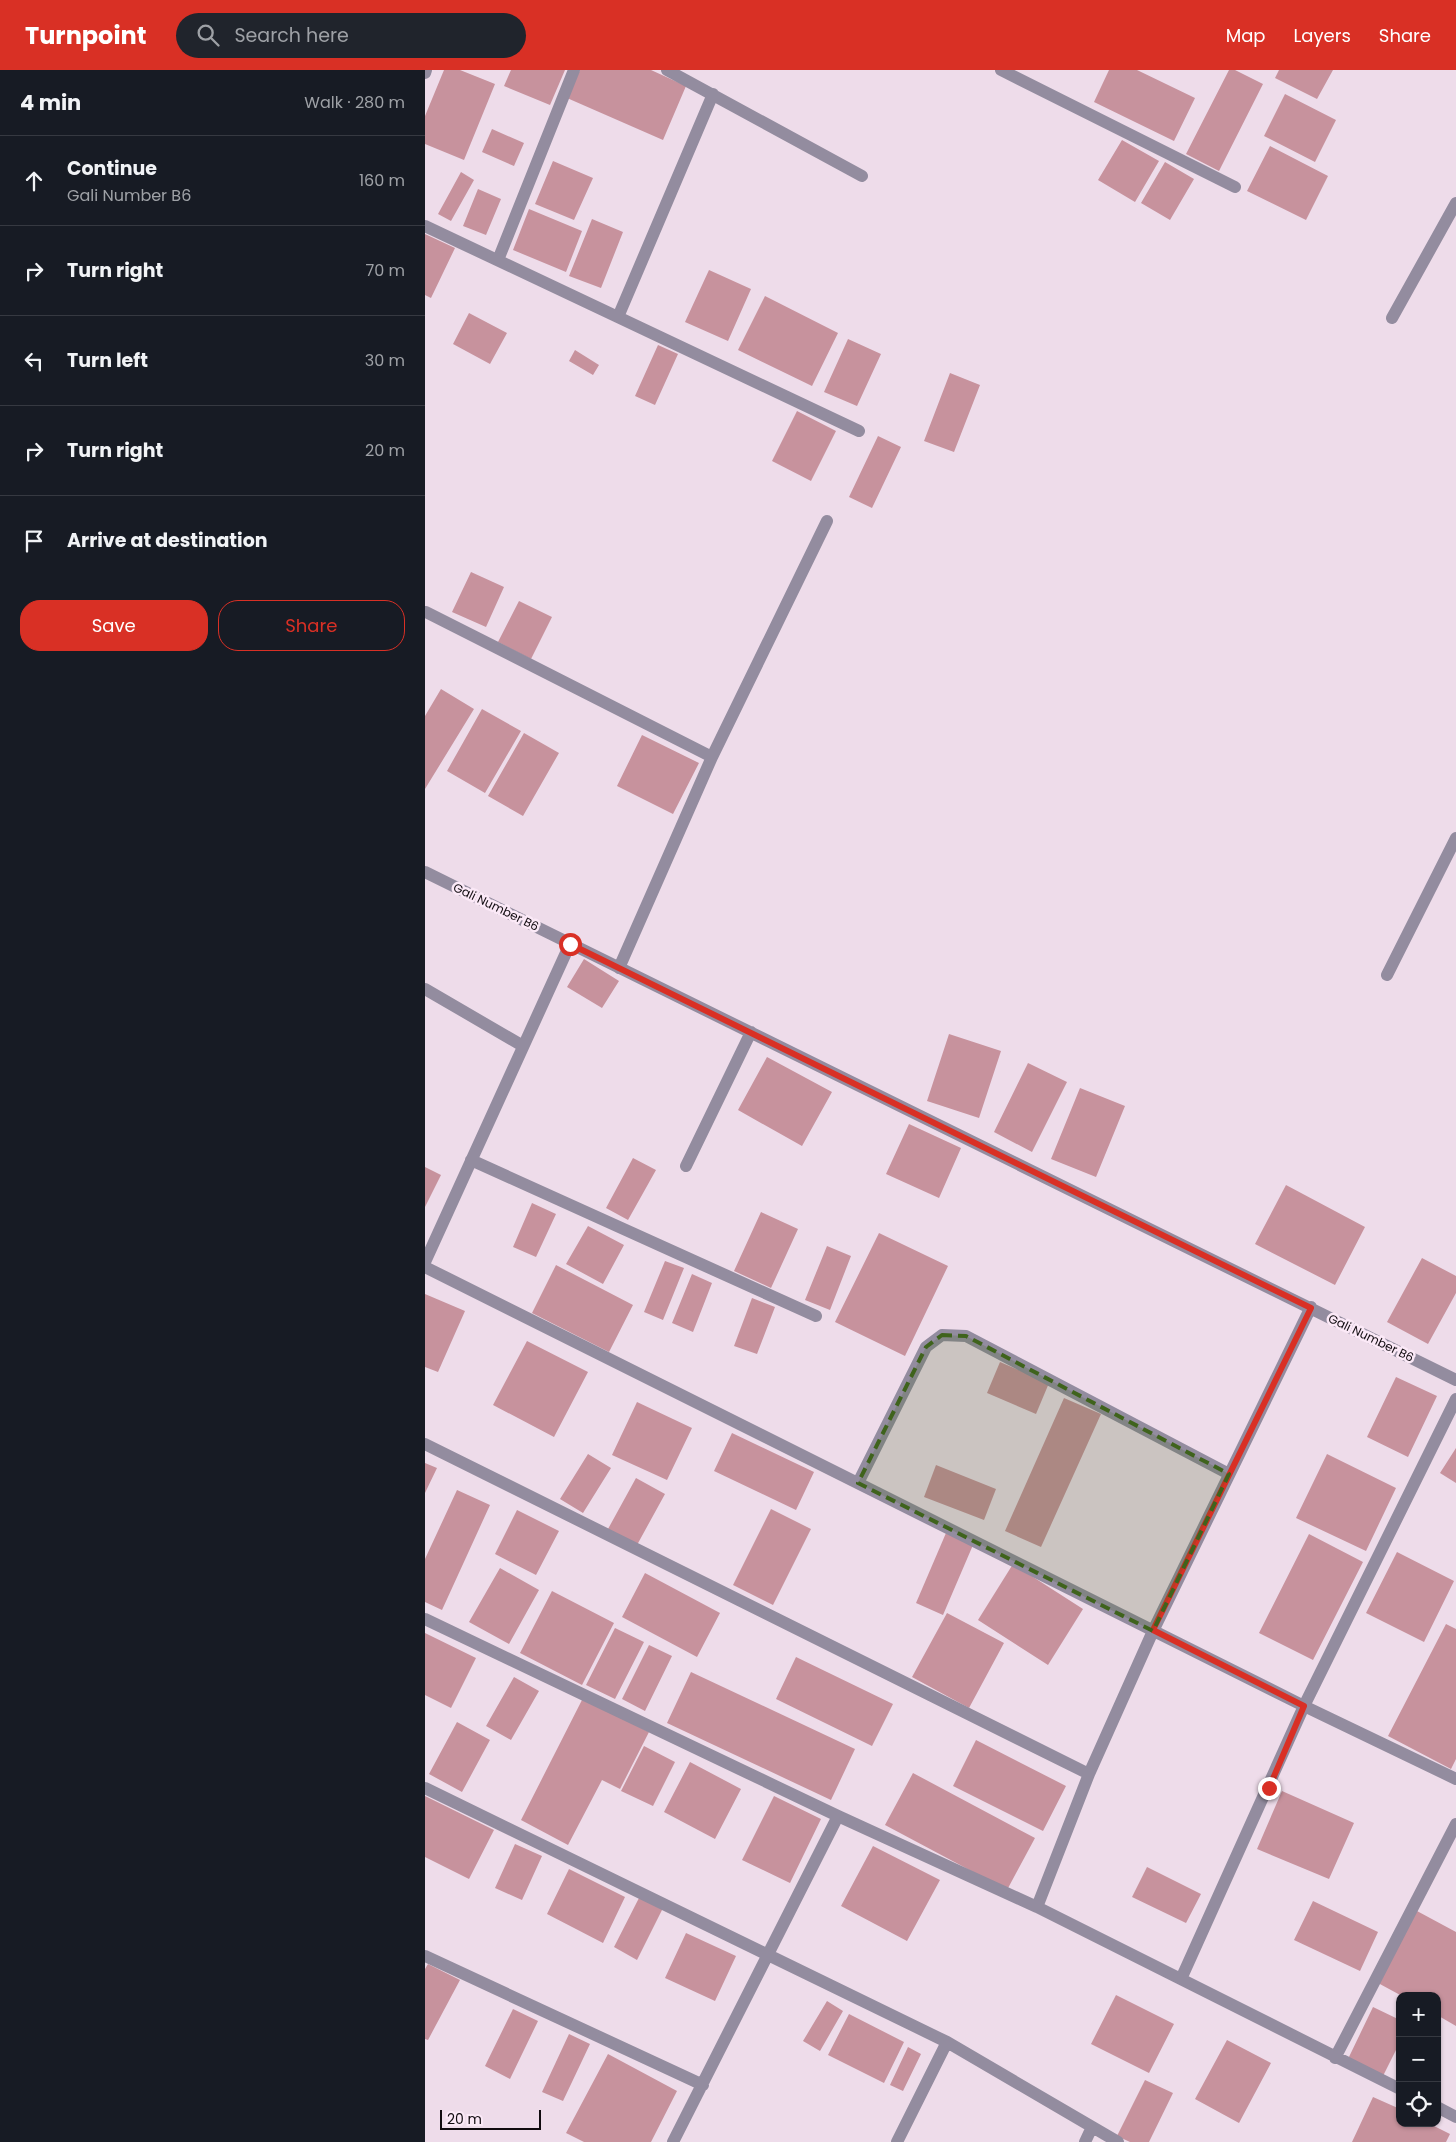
<!DOCTYPE html>
<html lang="en">
<head>
<meta charset="utf-8">
<style>
  :root { --surface:#171b24; --page:#20242c; --text:#f1f3f6; --muted:#9ea1a6; --line:#363941; --accent:#d93025 }
  body { margin:0; font-family:Poppins,sans-serif; background:var(--page); color:var(--text) }
  .controls { position:absolute; right:15px; bottom:15px; display:grid; overflow:hidden; border-radius:10px; box-shadow:0 1px 4px #0004 }
  .controls button { width:45px; height:45px; display:grid; place-items:center; padding:0; border:0; border-bottom:1px solid var(--line); background:var(--surface); color:var(--text); font:25px sans-serif }
  .scale { position:absolute; left:15px; bottom:12px; width:101px; box-sizing:border-box; padding-left:5px; border:2px solid #100b0f; border-top:0; font-size:14px; line-height:18px; white-space:nowrap; color:#100b0f; -webkit-text-stroke:4px #fbe9f7; paint-order:stroke }
  .stop { position:absolute; width:15px; height:15px; margin:-11px; border:4px solid #d93025; border-radius:50%; background:#fff }
  .stop.end { background:#d93025; border-color:#fff; box-shadow:0 1px 5px #0008 }
  .list { margin:0; padding:0; list-style:none }
  h2 { display:flex; justify-content:space-between; align-items:center; height:65px; margin:0; padding:0 20px; font-size:21px }
  h2 small { font-size:16px; font-weight:400; color:var(--muted) }
  .list li { display:grid; grid-template-columns:32px 1fr auto; gap:15px; align-items:center; box-sizing:border-box; height:90px; padding:0 20px; border-top:1px solid var(--line) }
  .list b { display:block; font-size:19px; white-space:nowrap }
  .list p { margin:0; font-size:16px; white-space:nowrap; color:var(--muted) }
  .list em { font-size:16px; font-style:normal; color:var(--muted) }
  .actions { display:flex; gap:10px; padding:15px 20px }
  .actions a { flex:1; padding:11px 0; border:1px solid var(--accent); border-radius:20px; text-align:center; font-size:18px; color:var(--accent) }
  .actions .main { background:var(--accent); color:#fff }
  .icon { flex:none; width:28px; height:28px; fill:none; stroke:currentColor; stroke-width:2; stroke-linecap:round; stroke-linejoin:round }
  .map { position:relative; flex:none; width:1031px; height:2072px; overflow:hidden }
  header { display:flex; align-items:center; gap:30px; box-sizing:border-box; height:70px; padding:0 25px; background:var(--accent); color:#fff }
  header strong { font-size:24px }
  nav { display:flex; gap:28px; margin-inline-start:auto; font-size:18px }
  .search { width:350px; height:45px; background:var(--page); display:flex; align-items:center; gap:12px; box-sizing:border-box; padding:0 18px; border-radius:28px; color:var(--muted); font-size:19px }
  main { display:flex }
  aside { flex:1; background:var(--surface) }
  .map>svg:first-child { display:block }
</style>
</head>
<body>
<header>
<strong>Turnpoint</strong>
<div class="search"><svg class="icon" aria-label="search" viewBox="0 0 24 24"><circle cx="10" cy="10" r="6"/><path d="M15 15l6 6"/></svg>Search here</div>
<nav><a>Map</a><a>Layers</a><a>Share</a></nav>
</header>
<main>
<aside>
<h2>4 min<small>Walk · 280 m</small></h2>
<ul class="list">
<li><svg class="icon" aria-label="ahead" viewBox="0 0 24 24"><path d="M12 20V5M6 11l6-6 6 6"/></svg><div><b>Continue</b><p>Gali Number B6</p></div><em>160 m</em></li>
<li><svg class="icon" aria-label="right" viewBox="0 0 24 24"><path d="M7 20v-9h11M14 6l5 5-5 5"/></svg><div><b>Turn right</b></div><em>70 m</em></li>
<li><svg class="icon" aria-label="left" viewBox="0 0 24 24"><path d="M17 20v-9H6M10 6l-5 5 5 5"/></svg><div><b>Turn left</b></div><em>30 m</em></li>
<li><svg class="icon" aria-label="right" viewBox="0 0 24 24"><path d="M7 20v-9h11M14 6l5 5-5 5"/></svg><div><b>Turn right</b></div><em>20 m</em></li>
<li><svg class="icon" aria-label="arrive" viewBox="0 0 24 24"><path d="M6 21V4h12l-3 4 3 4H6"/></svg><div><b>Arrive at destination</b></div></li>
</ul>
<div class="actions"><a class="main">Save</a><a>Share</a></div>
</aside>
<div class="map">
<svg width="1031" height="2072" viewBox="0 0 1031 2072">
  <rect width="100%" height="100%" fill="#eedcea"/>
  <path fill="#c7929d" d="M19,0H35L70,14L39,90L0,74V46Z
    M86,0H140L125,35L79,16Z
    M155,0H226L261,16L238,70L142,28Z
    M684,0H712L770,28L749,71L669,32Z
    M804,0H810L838,14L794,101L761,84Z
    M854,0H908L892,29L850,8Z
    M860,24L911,50L890,92L839,66Z
    M67,59L99,73L89,96L57,82Z
    M697,70L734,91L710,132L673,110Z
    M845,76L903,106L881,150L822,121Z
    M128,91L168,108L149,150L110,134Z
    M740,92L769,109L745,150L716,133Z
    M36,102L49,110L26,151L13,144Z
    M53,119L76,129L61,165L38,156Z
    M104,139L157,161L141,202L88,180Z
    M167,149L198,162L176,218L144,206Z
    M0,164L30,178L6,228L0,225Z
    M284,200L326,219L303,271L260,252Z
    M340,226L413,263L387,316L313,280Z
    M44,243L82,263L65,294L28,274Z
    M423,269L456,284L432,336L399,322Z
    M233,275L253,284L230,335L210,326Z
    M150,280L174,295L168,305L144,291Z
    M525,303L555,315L529,382L499,371Z
    M372,341L411,361L386,411L347,391Z
    M453,366L476,377L447,438L424,427Z
    M46,502L79,517L61,557L27,542Z
    M94,531L127,547L106,589L73,572Z
    M16,619L49,639L0,719V646Z
    M57,639L96,661L60,723L22,701Z
    M99,663L134,683L98,746L63,726Z
    M217,665L274,693L248,744L192,716Z
    M159,889L194,911L177,938L142,917Z
    M524,964L576,981L554,1048L502,1031Z
    M342,987L407,1022L377,1076L313,1040Z
    M603,993L642,1012L607,1082L569,1062Z
    M655,1018L700,1036L671,1107L626,1089Z
    M484,1054L536,1078L514,1128L461,1104Z
    M208,1088L231,1100L203,1150L181,1138Z
    M0,1097L16,1105L0,1137Z
    M861,1115L940,1157L910,1215L830,1174Z
    M107,1133L131,1144L111,1187L88,1177Z
    M336,1142L373,1159L346,1218L309,1201Z
    M163,1156L199,1175L178,1214L141,1194Z
    M454,1163L523,1196L480,1286L410,1252Z
    M402,1176L426,1186L405,1240L380,1230Z
    M997,1188L1031,1206V1223L1003,1274L962,1252Z
    M240,1191L259,1198L238,1250L219,1242Z
    M131,1195L208,1235L184,1282L107,1243Z
    M267,1204L287,1213L268,1262L247,1253Z
    M0,1224L40,1241L13,1302L0,1297Z
    M327,1228L350,1237L332,1284L309,1276Z
    M102,1271L163,1302L129,1367L68,1335Z
    M575,1292L624,1313L611,1344L562,1323Z
    M971,1307L1012,1326L983,1387L942,1367Z
    M639,1328L676,1344L616,1477L580,1461Z
    M212,1332L267,1358L242,1410L187,1385Z
    M307,1363L389,1402L371,1440L289,1401Z
    M1031,1378V1413L1015,1403Z
    M163,1384L186,1398L158,1443L135,1429Z
    M902,1384L971,1418L941,1481L871,1448Z
    M0,1393L12,1398L0,1423Z
    M511,1395L571,1419L559,1450L499,1427Z
    M211,1408L240,1424L212,1475L183,1459Z
    M32,1420L65,1435L17,1540L0,1532V1489Z
    M346,1439L386,1459L348,1535L308,1515Z
    M92,1440L134,1461L111,1505L70,1484Z
    M521,1463L548,1475L518,1545L491,1533Z
    M884,1464L938,1492L888,1590L834,1563Z
    M972,1482L1029,1511L999,1572L941,1543Z
    M588,1494L658,1539L623,1595L553,1550Z
    M75,1498L114,1520L84,1574L44,1552Z
    M220,1503L295,1543L272,1587L197,1547Z
    M127,1521L189,1553L157,1615L95,1583Z
    M522,1543L579,1573L544,1638L487,1607Z
    M1021,1554L1031,1559V1689L1026,1699L963,1666Z
    M190,1558L219,1572L190,1629L161,1615Z
    M0,1563L51,1588L26,1638L0,1625Z
    M224,1575L247,1586L220,1641L197,1629Z
    M371,1587L468,1634L447,1676L351,1629Z
    M266,1602L430,1679L406,1730L242,1653Z
    M89,1607L114,1621L86,1670L61,1656Z
    M158,1628L224,1662L195,1719L177,1710L143,1775L96,1750Z
    M32,1652L65,1670L37,1722L4,1704Z
    M551,1670L641,1716L618,1761L528,1716Z
    M219,1676L250,1692L228,1736L196,1721Z
    M265,1692L316,1719L290,1769L239,1742Z
    M488,1703L610,1768L582,1820L460,1755Z
    M857,1721L929,1753L904,1809L832,1779Z
    M0,1726L69,1760L44,1809L0,1787Z
    M349,1726L396,1749L365,1813L317,1790Z
    M90,1774L117,1786L97,1830L70,1818Z
    M448,1776L515,1810L482,1871L416,1836Z
    M722,1797L776,1824L761,1853L707,1827Z
    M144,1799L200,1827L178,1873L122,1844Z
    M215,1826L238,1838L212,1890L189,1877Z
    M888,1831L953,1862L935,1901L869,1870Z
    M992,1841L1031,1862V1956L1012,1945V1926H977L953,1913Z
    M261,1863L311,1886L290,1931L240,1908Z
    M3,1894L35,1910L3,1970L0,1969V1899Z
    M691,1925L749,1954L724,2003L666,1974Z
    M402,1931L418,1941L395,1981L378,1971Z
    M948,1937L975,1950V1972L958,2006L923,1989Z
    M88,1939L113,1951L85,2009L60,1996Z
    M424,1944L479,1972L459,2013L403,1985Z
    M144,1964L165,1974L138,2031L117,2022Z
    M802,1970L846,1993L814,2053L770,2029Z
    M483,1977L496,1984L478,2021L465,2015Z
    M183,1984L252,2021L226,2072H159L141,2063Z
    M720,2010L748,2023L724,2072H705L692,2066Z
    M948,2027L975,2039V2053H1003L1025,2064L1021,2072H927Z"/>
  <g fill="none" stroke-linecap="round" stroke-linejoin="round">
    <path stroke="#938c9f" stroke-width="12" d="M242,0L437,106
      M576,0L810,117
      M0,3L1,0
      M0,156L434,361
      M73,190L149,0
      M193,247L288,24
      M967,248L1031,133
      M1,542L287,687
      M0,802L1031,1310
      M194,898L287,687L402,451
      M962,905L1031,768
      M0,919L98,976
      M46,1090L391,1246
      M261,1096L326,962
      M0,1192L145,874
      M0,1197L879,1636L1031,1709
      M0,1374L664,1704
      M433,1413L501,1277L517,1265L541,1266L804,1404
      M0,1549L413,1746L612,1837L975,2019
      M0,1718L522,1972L693,2072
      M612,1837L664,1704L728,1561L886,1237
      M0,1886L278,2015
      M756,1909L879,1636L1031,1329
      M910,1988L1031,1754
      M1012,2037L1031,2047
      M248,2072L413,1746
      M472,2072L522,1972
      M660,2072L667,2057"/>
  </g>
  <g fill="none" stroke-linecap="round" stroke-linejoin="round">
    <path stroke="#d93025" stroke-width="6" d="M145,874L886,1238L728,1560L879,1636L844,1718"/>
  </g>
  <path fill="#3f631c" fill-opacity="0.2" stroke="#3f631c" stroke-width="4" stroke-dasharray="10 6" stroke-linejoin="round" d="M517,1265L541,1266L804,1404L728,1561L433,1413L501,1277Z"/>
  <g text-anchor="middle" stroke-width="5" stroke-linejoin="round" paint-order="stroke">
    <g font-size="12" fill="#100b0f" stroke="#fbe9f7">
      <text transform="translate(71 837) rotate(26)" y="4">Gali Number B6</text>
      <text transform="translate(946 1268) rotate(26)" y="4">Gali Number B6</text>
    </g>
  </g>
</svg>
<div class="controls">
<button>+</button>
<button>−</button>
<button><svg class="icon" aria-label="locate" viewBox="0 0 24 24"><circle cx="12" cy="12" r="6"/><path d="M12 2v4M12 18v4M2 12h4M18 12h4"/></svg></button>
</div>
<div class="scale">20 m</div>
<div class="stop" style="left:145px;top:874px"></div>
<div class="stop end" style="left:844px;top:1718px"></div>
</div>
</main>
</body>
</html>
